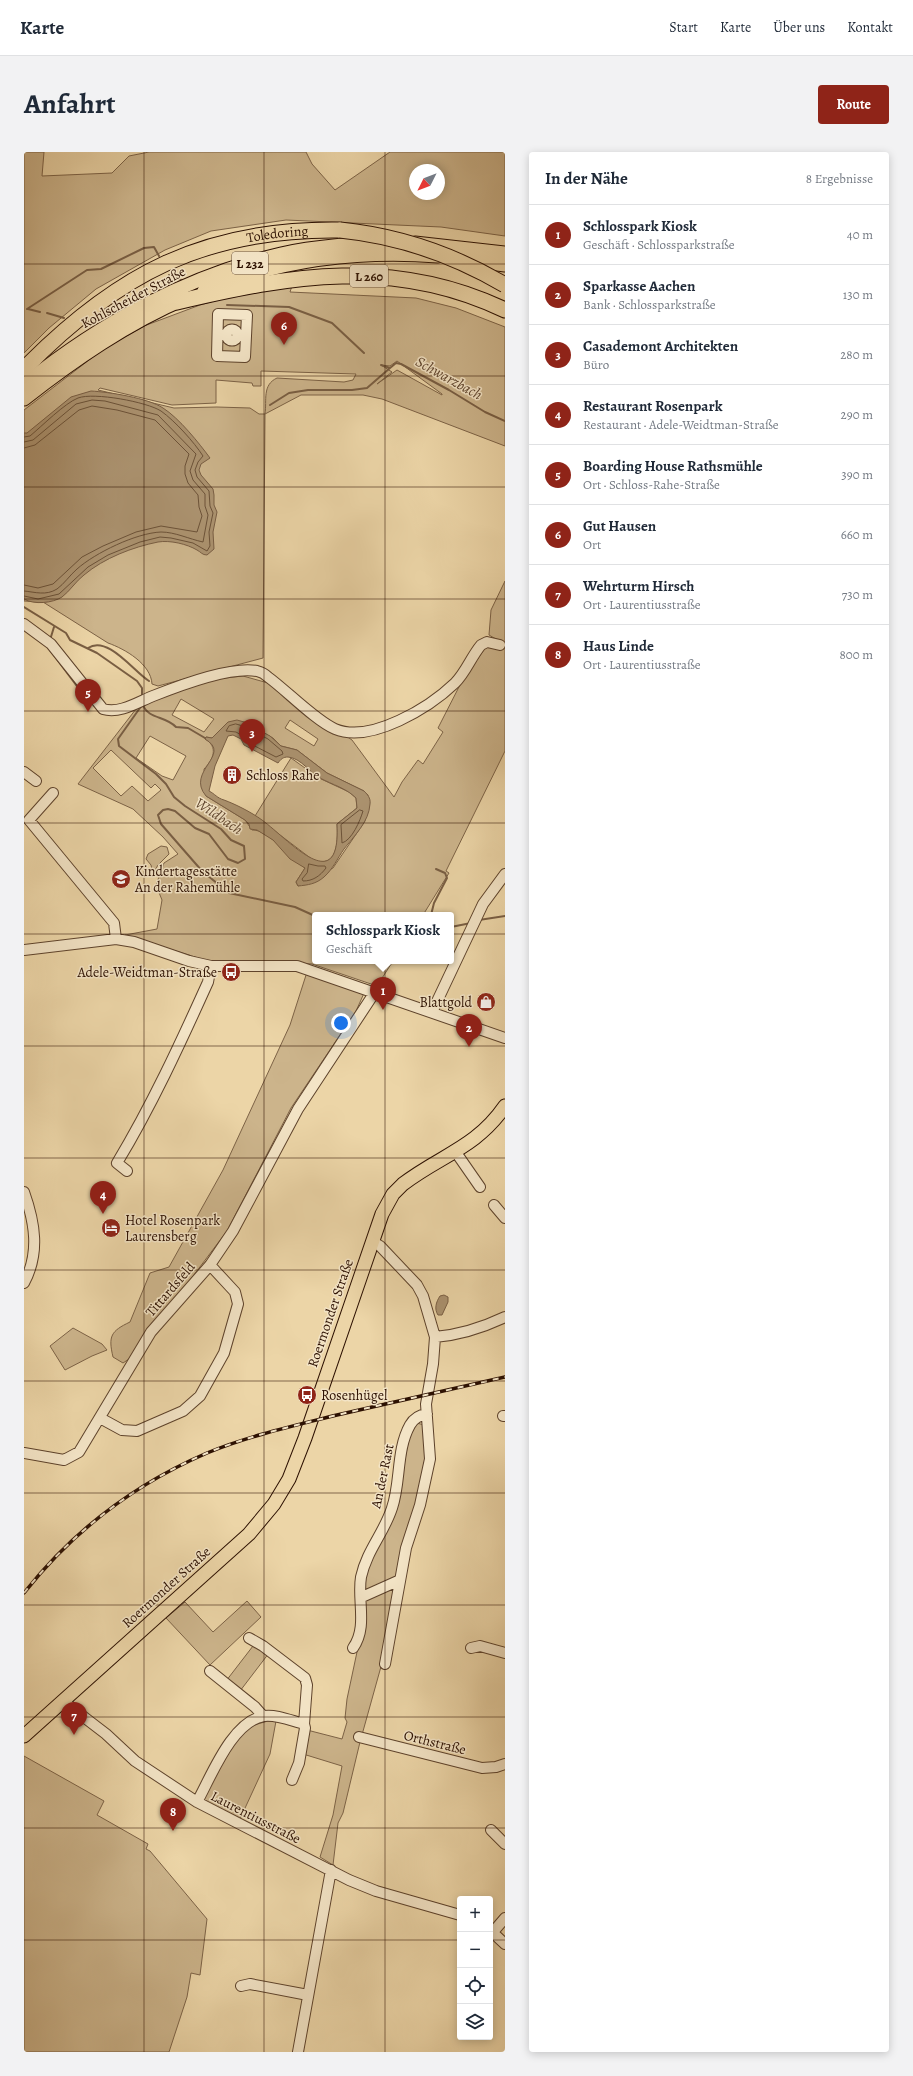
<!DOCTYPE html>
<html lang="de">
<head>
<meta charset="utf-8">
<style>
  :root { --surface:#fff; --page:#f2f2f3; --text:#1f2937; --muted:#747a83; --line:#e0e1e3; --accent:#8f2418 }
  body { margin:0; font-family:Alegreya,serif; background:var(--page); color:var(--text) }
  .controls { position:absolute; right:12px; bottom:12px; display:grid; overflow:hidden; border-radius:4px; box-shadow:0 2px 10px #0003 }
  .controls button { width:36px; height:36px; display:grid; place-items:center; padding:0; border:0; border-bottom:1px solid var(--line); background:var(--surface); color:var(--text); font:20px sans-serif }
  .compass { position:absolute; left:385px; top:12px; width:36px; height:36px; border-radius:50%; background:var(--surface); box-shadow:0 2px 10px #0003; rotate:228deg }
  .you { position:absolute; left:317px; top:871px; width:14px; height:14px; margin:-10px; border:3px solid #fff; border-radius:50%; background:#1a73e8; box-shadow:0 0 0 6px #1a73e833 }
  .badge { display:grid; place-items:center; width:26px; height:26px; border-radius:50%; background:var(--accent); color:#fff; font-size:13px; font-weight:700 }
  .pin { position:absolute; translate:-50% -33px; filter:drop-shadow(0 1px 2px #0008) }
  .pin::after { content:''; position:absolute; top:21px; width:14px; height:12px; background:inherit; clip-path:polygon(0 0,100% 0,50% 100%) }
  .popup { position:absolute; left:288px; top:760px; width:142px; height:52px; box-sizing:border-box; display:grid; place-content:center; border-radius:4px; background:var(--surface); filter:drop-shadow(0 1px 3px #0005); font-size:13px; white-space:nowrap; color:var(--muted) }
  .popup b { font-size:15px; color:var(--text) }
  .popup::after { content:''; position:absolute; left:50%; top:100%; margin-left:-8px; border:8px solid transparent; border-top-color:var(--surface) }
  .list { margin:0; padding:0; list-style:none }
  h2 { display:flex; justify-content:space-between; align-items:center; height:52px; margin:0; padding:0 16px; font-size:17px }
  h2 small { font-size:13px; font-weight:400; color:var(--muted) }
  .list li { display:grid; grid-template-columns:26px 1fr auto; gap:12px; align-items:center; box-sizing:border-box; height:60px; padding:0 16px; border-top:1px solid var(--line) }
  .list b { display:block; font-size:15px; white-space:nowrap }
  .list p { margin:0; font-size:13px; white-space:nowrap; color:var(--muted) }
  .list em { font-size:13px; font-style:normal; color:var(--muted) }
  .icon { flex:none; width:22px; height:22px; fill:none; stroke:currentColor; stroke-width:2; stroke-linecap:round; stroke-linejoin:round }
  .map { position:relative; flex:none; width:481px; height:1900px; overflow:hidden; border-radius:4px }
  header { display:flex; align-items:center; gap:24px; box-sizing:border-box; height:56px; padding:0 20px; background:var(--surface); border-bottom:1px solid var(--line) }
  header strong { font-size:19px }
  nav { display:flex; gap:22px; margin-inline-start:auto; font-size:14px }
  .intro { display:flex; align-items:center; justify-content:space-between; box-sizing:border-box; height:96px; padding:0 24px }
  h1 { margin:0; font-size:28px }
  .button { padding:10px 18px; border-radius:4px; background:var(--accent); color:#fff; font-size:14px; font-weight:700 }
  main { display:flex; gap:24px; padding:0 24px }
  aside { flex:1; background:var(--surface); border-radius:4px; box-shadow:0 2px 10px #0003 }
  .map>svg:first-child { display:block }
</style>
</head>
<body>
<header>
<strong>Karte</strong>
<nav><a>Start</a><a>Karte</a><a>Über uns</a><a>Kontakt</a></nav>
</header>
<div class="intro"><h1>Anfahrt</h1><a class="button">Route</a></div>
<main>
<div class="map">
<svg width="481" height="1900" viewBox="0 0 481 1900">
  <rect width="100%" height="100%" fill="#ecd5a7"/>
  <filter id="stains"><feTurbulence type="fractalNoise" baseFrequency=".005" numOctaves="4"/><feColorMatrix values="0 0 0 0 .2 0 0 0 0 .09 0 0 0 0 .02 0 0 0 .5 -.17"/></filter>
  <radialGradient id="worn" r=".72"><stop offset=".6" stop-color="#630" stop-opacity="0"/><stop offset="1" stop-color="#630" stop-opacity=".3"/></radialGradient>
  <path fill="#ccb48b" stroke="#7c6246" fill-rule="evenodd" d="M0,0H20L18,24L88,21L105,4L125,0H282L288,12L311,38L366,0H481V84L417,75L262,68L187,79L141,98L72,137L25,176L0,201ZM391,18H415V42H391Z
    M268,134L266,140L392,146L432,156L481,175V294L358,247L339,243H277L241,262L239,506L134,534L128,532C127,512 101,497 84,491L19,450L0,449V258L78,198L120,174L176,153L229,138ZM373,209L418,242V243L373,218L353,232L368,220L357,213L366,214ZM237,219L332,222L329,228L320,230L253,226C238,233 243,248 241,262H235L226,256L193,255L150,256L74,238L76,236L148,253L192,251V228L228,231L229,234H237Z
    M481,429V599L422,719L425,721L399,763H291V809H369L353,834L288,812L273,811L187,810L101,783L133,777L138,748L132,733L140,711L154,702L139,685L109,657L54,632L112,557L137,545L192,527L219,524L244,531L328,588L370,645L378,630L394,608L399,612L419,580L414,576L438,529L462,495L477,490L465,483L467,458ZM157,547L190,567L180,580L148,563ZM266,568L294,587L290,594L261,576ZM220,570L249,586L257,594L273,598L303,621L340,639L344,643L341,669L309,716L274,734L272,730L281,716C267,707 244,677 228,678L221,668L182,644L180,617C189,608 195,595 181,587L182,585L188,586ZM126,584L162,604L149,628L138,624L112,606ZM87,598L127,636L131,632L137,638L124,649L108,634L97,644L69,616Z
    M267,606L295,626L325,640L332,646L333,656L313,672C314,689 314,717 289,708L231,664Z
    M137,694L143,695L145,702L134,713L129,722L127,713L122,707L124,702Z
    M283,820L341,839L332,859L267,956L203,1079L108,1205L99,1211L89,1205C84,1184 87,1179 106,1170L126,1121L145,1115L199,1018L266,873Z
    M49,1176L78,1192L83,1198L68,1204L41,1218L26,1194Z
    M393,1271L400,1273L403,1307L375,1418L368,1436L370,1438L358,1511L336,1590L319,1661L314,1671L309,1713L296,1705L309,1663L318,1614L279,1602L283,1578L318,1587L323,1570L321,1566L323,1547L340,1467L341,1428L347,1404L372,1357L384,1291L389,1274Z
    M223,1449L237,1465L186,1513L142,1466L161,1450L189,1480Z
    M229,1494L239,1497L245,1501L216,1539L202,1529Z
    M244,1569H252L246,1602L216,1667L179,1648V1646L215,1583L230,1573Z
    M0,1604L80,1649L73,1663L124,1692L122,1697L126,1699L183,1767L176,1823L167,1821L163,1845L145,1900H0Z"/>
  <path fill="#ab926f" stroke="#795e43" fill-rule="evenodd" d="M67,239C85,240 124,246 139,256C155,266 175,291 186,306L177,312L175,318L177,323L189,337L190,343V353L193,360L189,380L190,397L183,403C178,403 177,400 173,398C163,392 146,388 134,390C109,395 80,406 60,423C52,429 46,439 38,445C29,451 10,453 0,447V281H3L47,245Z
    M213,568L220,570L246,584L257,594L273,598L303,621L340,639C343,642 347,646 346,652C345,670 330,684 320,697C313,707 309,717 300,725C292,732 284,733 274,734L272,730L281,716L266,707L249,688L233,678L226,677L225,672L221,668L182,644C161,619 209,603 181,587L182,585L188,586L204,570ZM209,583L217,587L220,593L254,611C257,607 259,605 264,605C277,606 286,621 296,626C309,633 322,636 332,646L333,656L313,672C317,749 263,686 238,668C227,660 211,652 200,648C193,646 191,642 185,639L191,614L204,584Z
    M420,1143L424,1145V1150L418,1163H414C410,1157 412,1150 416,1144Z"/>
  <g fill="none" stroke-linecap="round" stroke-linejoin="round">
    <path stroke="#6c5238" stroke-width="1" d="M0,285L6,284C18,274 41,251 54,246C70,240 123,250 137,259C151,269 170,290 179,304L174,310L171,318L173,325L185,339L186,354L189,361L185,380L186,394L183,399L169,391L147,386L136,385L116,390L84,403L64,415L35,442L14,447L0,444
      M0,290L9,288L52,252L68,248L81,249L134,263L172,302L166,319L169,328L181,342V354L184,363L179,390C165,387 151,380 137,380C112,381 71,401 53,417C46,423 40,432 33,437C22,444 11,440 0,439
      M0,296L11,293L55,258L68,254L93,258L131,268L165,302L161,314V322L164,331L174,343L175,355L178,364L173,380L137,374L112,380L79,394L58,405L29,432L14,436L0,433
      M212,572L219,574L244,587L258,599L259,602L252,605L223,590L219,584L212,580L202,579L205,574Z
      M336,658L339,659C336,669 328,688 318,691L317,673Z
      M285,712L294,714H301L302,716C296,724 289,729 279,729L278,727L283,721Z"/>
    <path stroke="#795e43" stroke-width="2" d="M145,123L157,128
      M203,153L265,155L308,171L340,201
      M3,157L63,118L77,117L120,96L130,95L135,104
      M4,157L16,160
      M23,161L40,166
      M357,213L366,216L372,211L377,212L425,238L461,260L481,269
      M246,253L265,241L284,238H328L343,236L366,216
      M0,455L42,481L46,488L73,501L113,529L118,536V545
      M26,488L30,475
      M23,494L61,545
      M64,496C84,483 110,520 125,529
      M118,553L94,587L95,594L132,622L142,632L150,645L161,654L197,677L207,688L220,694L221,707L214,711L204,707L185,682L171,676L151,659L144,657L139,658L134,663L137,672L178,719L205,741L271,755L291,764
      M119,553C124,567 142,564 152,575L164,576L181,586
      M407,763L410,751L423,726L421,721L412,717
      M455,768L481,764
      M427,775L447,771"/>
    <defs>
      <path id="minor" d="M194,162L223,163L221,205L193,204Z
        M202.5 183a5.5 5.5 0 1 1 11 0a5.5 5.5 0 1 1-11 0Z
        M0,472L27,492L79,557C96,562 114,550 129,544C154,534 207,514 233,519C237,520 241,522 244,525C262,538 292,569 311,577C347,592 406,555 431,531C442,520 447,505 457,493L463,490L476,493
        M0,620L12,629
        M29,641L5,668L90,771L92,787
        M0,798L92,787L110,790L165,809L187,814H273L481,886
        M408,860L459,752L481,722
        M431,999L456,1035
        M103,1019L93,1011C128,953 156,892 184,830L187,814
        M0,1040C11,1071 16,1101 0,1131
        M470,1053L481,1066
        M348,1089L356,1094L393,1133L399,1144L411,1185L409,1212L402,1252L406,1307L396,1353L382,1396L361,1512
        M411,1185C434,1183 460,1175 481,1165
        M479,1264H481
        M76,1266L98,1278L113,1279L159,1259L176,1244L200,1201L214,1152L211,1140L186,1113
        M0,1301L40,1308L55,1300L127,1180L186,1113L209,1079L274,957L351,840
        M338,1445L376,1428
        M329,1496C344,1475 333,1448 337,1425C343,1398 360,1381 368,1356C377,1330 372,1298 386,1273C390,1266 395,1263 403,1262
        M447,1496L456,1494L481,1501
        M186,1519L231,1555L239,1564
        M39,1549L82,1582L111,1609L173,1650L325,1728L352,1739L436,1763
        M335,1585L458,1616L472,1615L481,1612
        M268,1628L275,1611L281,1576L280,1572
        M173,1650C187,1625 208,1569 240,1564C252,1562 268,1569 280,1572L283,1533L281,1526L239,1494L225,1486
        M467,1678L481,1692
        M466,1778L481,1792
        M469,1780L481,1766
        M217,1834L226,1832L284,1843
        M274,1900L307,1718"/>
      <path id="major" d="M391,91L481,101
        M435,107L481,113
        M180,139C254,108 335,98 414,104
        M0,233C74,172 163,124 257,102C293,94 331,92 368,90
        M0,247C50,208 103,171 162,146
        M0,1584L225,1382L250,1352L265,1327L281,1286L358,1062L369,1042L379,1032C417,1003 452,996 481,954"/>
      <g id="highway">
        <path d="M153,150C266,123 371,105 481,158"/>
        <path id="s1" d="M0,217C93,122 181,76 316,78"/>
      </g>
    </defs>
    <use href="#minor" stroke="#5d422b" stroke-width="12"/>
    <use href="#major" stroke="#2d1102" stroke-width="15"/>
    <use href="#highway" stroke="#2d1102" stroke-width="17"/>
    <use href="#minor" stroke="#f3e4c6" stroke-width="10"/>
    <use href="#major" stroke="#ecd5a7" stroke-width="13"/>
    <use href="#highway" stroke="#ecd5a7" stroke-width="15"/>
    <defs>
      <path id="rail" d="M0,1441C48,1380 111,1332 183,1301C224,1284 269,1274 313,1263C369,1250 425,1238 481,1225"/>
    </defs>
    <use href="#rail" stroke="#2d1102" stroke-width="3.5"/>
    <use href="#rail" stroke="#f3e4c6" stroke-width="2" stroke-dasharray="6" stroke-linecap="butt"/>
    <defs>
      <path id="highway-bridge" d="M316,78C376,84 430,103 481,133"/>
    </defs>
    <use href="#highway-bridge" stroke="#2d1102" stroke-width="17" stroke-linecap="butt"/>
    <use href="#highway-bridge" stroke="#ecd5a7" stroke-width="15"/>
  </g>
  <path fill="none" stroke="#2d1102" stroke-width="1" stroke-opacity="0.55" d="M120,0V1900M240,0V1900M361,0V1900M0,112H481M0,224H481M0,335H481M0,447H481M0,559H481M0,671H481M0,782H481M0,894H481M0,1006H481M0,1118H481M0,1229H481M0,1341H481M0,1453H481M0,1565H481M0,1676H481M0,1788H436M466,1788H481"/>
  <defs>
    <symbol id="building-disc" viewBox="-11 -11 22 22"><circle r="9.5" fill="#8f2418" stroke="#f3e4c6"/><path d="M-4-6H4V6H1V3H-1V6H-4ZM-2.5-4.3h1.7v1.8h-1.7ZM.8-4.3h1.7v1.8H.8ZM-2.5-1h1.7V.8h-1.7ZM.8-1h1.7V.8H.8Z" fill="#fff"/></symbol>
    <symbol id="school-disc" viewBox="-11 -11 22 22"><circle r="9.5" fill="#8f2418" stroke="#f3e4c6"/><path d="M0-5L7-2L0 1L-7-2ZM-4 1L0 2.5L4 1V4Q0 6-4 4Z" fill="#fff"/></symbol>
    <symbol id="bus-disc" viewBox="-11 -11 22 22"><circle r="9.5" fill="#8f2418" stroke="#f3e4c6"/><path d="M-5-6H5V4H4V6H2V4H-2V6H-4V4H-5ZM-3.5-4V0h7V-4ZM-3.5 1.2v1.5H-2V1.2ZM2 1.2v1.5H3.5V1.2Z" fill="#fff"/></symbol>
    <symbol id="shop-disc" viewBox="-11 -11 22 22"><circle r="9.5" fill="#8f2418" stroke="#f3e4c6"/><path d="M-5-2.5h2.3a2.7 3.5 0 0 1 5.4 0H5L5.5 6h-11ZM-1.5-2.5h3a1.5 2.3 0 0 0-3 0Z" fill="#fff"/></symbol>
    <symbol id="hotel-disc" viewBox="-11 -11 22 22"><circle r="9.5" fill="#8f2418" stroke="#f3e4c6"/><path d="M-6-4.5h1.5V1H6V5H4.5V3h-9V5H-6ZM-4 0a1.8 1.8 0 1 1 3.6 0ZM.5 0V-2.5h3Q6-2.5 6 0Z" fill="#fff"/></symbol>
  </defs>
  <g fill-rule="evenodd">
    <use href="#building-disc" x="197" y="612" width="22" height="22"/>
    <use href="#school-disc" x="86" y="716" width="22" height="22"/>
    <use href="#bus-disc" x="196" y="809" width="22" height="22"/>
    <use href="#shop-disc" x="451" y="839" width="22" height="22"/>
    <use href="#hotel-disc" x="76" y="1065" width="22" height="22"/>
    <use href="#bus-disc" x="272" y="1232" width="22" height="22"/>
  </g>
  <g text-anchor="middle" stroke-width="3" stroke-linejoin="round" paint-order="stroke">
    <g fill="#f3e4c6" stroke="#68503d" stroke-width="1">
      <rect x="208" y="100" width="36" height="22" rx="3"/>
      <rect x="326" y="113" width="38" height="22" rx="3"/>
    </g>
    <g font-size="13" font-weight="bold" fill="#2d1102">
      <text x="226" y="116">L 232</text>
      <text x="345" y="129">L 260</text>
    </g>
    <g font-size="14" fill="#2d1102" stroke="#f3e4c6">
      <text dy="5" stroke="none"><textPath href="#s1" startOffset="294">Toledoring</textPath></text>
      <text transform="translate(109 145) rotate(-28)" y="5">Kohlscheider Straße</text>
      <text transform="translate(146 1137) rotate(-49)" y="5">Tittardsfeld</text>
      <text transform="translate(306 1161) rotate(-71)" y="5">Roermonder Straße</text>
      <text transform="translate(358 1324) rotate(-78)" y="5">An der Rast</text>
      <text transform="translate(142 1435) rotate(-42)" y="5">Roermonder Straße</text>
      <text transform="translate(411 1590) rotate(14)" y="5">Orthstraße</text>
      <text transform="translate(232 1665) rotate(27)" y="5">Laurentiusstraße</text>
    </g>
    <g font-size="14" fill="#2d1102" stroke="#f3e4c6" text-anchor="start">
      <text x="222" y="628">Schloss Rahe</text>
      <text x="111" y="724">Kindertagesstätte<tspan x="111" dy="16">An der Rahemühle</tspan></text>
      <text x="193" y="825" text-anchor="end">Adele-Weidtman-Straße</text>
      <text x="448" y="855" text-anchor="end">Blattgold</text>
      <text x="101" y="1073">Hotel Rosenpark<tspan x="101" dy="16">Laurensberg</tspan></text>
      <text x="297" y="1248">Rosenhügel</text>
    </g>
    <g font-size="15" font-style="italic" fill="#5f452e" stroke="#f3e4c6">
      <text transform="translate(425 226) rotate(29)" y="5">Schwarzbach</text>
      <text transform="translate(195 664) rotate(34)" y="5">Wildbach</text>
    </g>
  </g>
  <rect width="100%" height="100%" filter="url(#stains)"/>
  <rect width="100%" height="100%" fill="url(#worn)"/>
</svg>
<div class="controls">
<button>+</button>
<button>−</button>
<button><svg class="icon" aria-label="locate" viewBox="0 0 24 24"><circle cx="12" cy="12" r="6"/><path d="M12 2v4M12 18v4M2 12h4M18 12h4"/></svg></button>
<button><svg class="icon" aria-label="layers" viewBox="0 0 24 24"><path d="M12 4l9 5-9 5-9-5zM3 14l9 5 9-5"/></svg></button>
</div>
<svg class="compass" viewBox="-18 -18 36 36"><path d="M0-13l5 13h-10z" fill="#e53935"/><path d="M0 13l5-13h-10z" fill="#747a83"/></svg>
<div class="you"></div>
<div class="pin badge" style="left:359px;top:858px">1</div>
<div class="popup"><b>Schlosspark Kiosk</b>Geschäft</div>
<div class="pin badge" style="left:445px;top:895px">2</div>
<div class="pin badge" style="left:228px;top:600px">3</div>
<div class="pin badge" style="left:79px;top:1062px">4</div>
<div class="pin badge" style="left:64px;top:560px">5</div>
<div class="pin badge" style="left:260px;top:193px">6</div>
<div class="pin badge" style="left:50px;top:1583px">7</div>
<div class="pin badge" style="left:149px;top:1679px">8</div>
</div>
<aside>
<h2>In der Nähe<small>8 Ergebnisse</small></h2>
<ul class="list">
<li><span class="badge">1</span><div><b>Schlosspark Kiosk</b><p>Geschäft · Schlossparkstraße</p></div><em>40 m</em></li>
<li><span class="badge">2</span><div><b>Sparkasse Aachen</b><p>Bank · Schlossparkstraße</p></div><em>130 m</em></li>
<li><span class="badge">3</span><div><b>Casademont Architekten</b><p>Büro</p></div><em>280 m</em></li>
<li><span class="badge">4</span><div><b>Restaurant Rosenpark</b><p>Restaurant · Adele-Weidtman-Straße</p></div><em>290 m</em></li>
<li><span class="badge">5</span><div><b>Boarding House Rathsmühle</b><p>Ort · Schloss-Rahe-Straße</p></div><em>390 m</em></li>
<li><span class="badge">6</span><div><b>Gut Hausen</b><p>Ort</p></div><em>660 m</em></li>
<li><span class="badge">7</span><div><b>Wehrturm Hirsch</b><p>Ort · Laurentiusstraße</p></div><em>730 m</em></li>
<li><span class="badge">8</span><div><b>Haus Linde</b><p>Ort · Laurentiusstraße</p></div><em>800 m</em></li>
</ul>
</aside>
</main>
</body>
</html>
